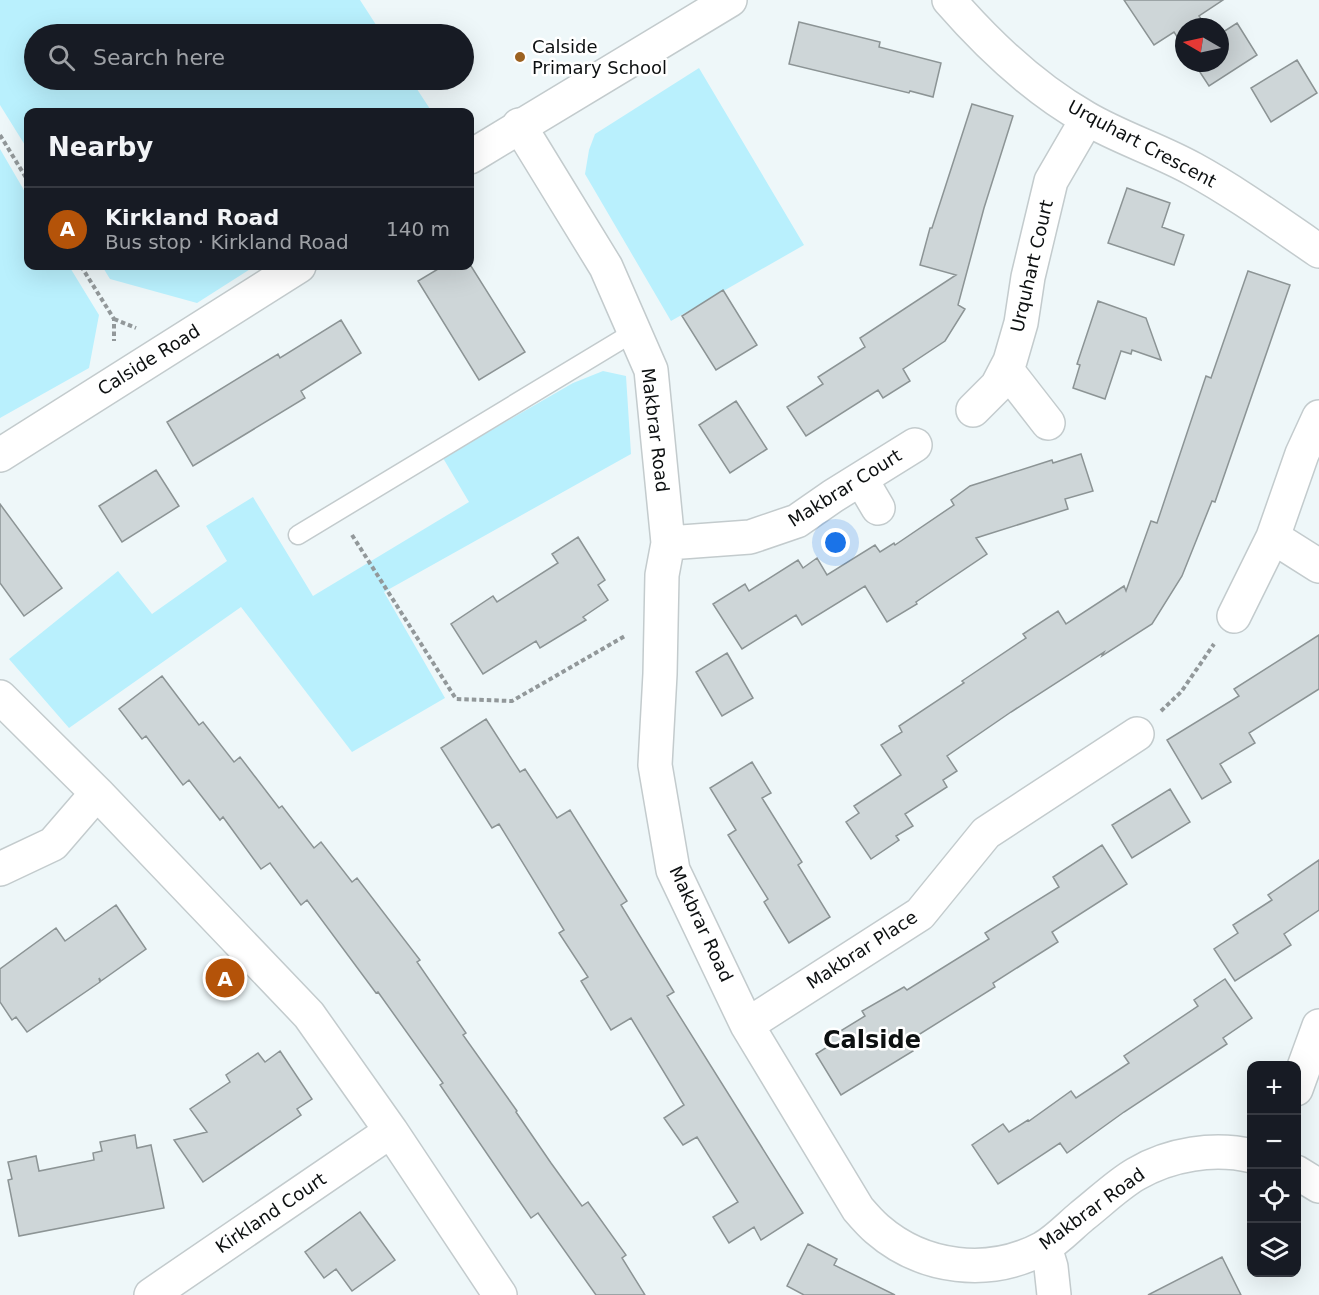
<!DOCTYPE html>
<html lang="en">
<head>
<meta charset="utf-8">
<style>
  :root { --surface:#171b24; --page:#242831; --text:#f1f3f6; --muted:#9ea1a6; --line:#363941; --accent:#b45309 }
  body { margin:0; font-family:"DejaVu Sans",sans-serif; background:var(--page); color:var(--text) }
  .controls { position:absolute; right:18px; bottom:18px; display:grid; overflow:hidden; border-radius:12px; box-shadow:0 6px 24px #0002 }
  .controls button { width:54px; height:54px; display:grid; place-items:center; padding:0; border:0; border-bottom:2px solid var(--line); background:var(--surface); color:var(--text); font:30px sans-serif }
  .compass { position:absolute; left:1175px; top:18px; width:54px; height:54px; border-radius:50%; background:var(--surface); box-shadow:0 6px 24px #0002; rotate:279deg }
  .you { position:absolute; left:836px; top:543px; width:21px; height:21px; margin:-15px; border:4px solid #fff; border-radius:50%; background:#1a73e8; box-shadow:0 0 0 9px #1a73e833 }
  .badge { display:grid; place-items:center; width:39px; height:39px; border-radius:50%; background:var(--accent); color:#fff; font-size:20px; font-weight:700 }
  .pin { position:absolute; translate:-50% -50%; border:3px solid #fff; box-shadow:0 2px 6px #0006 }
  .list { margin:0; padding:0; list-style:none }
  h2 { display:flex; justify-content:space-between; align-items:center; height:78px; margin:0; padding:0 24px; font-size:26px }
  h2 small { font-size:20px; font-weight:400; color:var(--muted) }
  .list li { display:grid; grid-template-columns:39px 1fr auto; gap:18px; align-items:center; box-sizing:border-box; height:84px; padding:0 24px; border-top:2px solid var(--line) }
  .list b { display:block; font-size:22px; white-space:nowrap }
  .list p { margin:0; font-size:20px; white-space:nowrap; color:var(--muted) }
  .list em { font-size:20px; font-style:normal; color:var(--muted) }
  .icon { flex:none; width:33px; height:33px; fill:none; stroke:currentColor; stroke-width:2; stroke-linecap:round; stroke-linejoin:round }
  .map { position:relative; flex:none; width:1319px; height:1295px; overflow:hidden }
  .search { position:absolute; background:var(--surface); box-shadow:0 6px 24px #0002; left:24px; top:24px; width:450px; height:66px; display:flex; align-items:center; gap:15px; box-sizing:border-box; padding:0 21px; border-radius:33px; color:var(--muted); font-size:22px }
  .panel { position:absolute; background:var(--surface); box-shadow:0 6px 24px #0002; left:24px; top:108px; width:450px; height:162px; border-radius:12px }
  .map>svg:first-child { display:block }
</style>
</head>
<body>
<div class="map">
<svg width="1319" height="1295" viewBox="0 0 1319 1295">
  <rect width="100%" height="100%" fill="#eef7f9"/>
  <path fill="#b9f0fd" d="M0,0H360L382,34H34V80H411L432,112H28V150L0,105Z
    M699,68L804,245L671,321L585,174L589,150L595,134Z
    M0,149L28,197V266H69L99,315L89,368L0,418Z
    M102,266H255L197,303L110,279Z
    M603,371L626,376L631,454L384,592L445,698L352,752L241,607L69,728L9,659L118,571L152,614L227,561L206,526L253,497L313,596L469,502L443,458L573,383Z"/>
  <path fill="#ced6d8" stroke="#8c9495" stroke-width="1.5" d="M1124,0H1223L1199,16L1207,27H1184V47L1174,32L1154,45Z
    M799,22L880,42L879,47L941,63L933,97L910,91L909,93L789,64Z
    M1237,23L1257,55L1209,86L1194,63H1220V34Z
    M1297,60L1317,93L1271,122L1251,88Z
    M972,104L1013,116L984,208L958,305L965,309L945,341L903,369L910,381L883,398L878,390L806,436L787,407L823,384L818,377L865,347L860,338L956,275L920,265L930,228H932Z
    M1127,188L1170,203L1162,227L1184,235L1174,265L1108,243Z
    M443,266H471L525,352L479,380L418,281Z
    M1248,271L1290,285L1215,502L1212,501L1182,576L1152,624L1102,656L1104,652L1011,712L947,756L957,771L943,780L947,787L905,814L913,826L896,836L899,840L871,859L846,822L859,813L854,806L901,775L881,745L902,732L899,726L964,683L962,681L1026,638L1023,634L1058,611L1066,624L1124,586L1126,591L1151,521L1157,523L1206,376L1211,378Z
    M723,290L757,345L716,370L682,316Z
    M1098,301L1146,318L1161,360L1132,350L1131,354L1121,351L1105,399L1073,388L1080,365L1077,364Z
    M341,320L361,353L301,391L305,398L193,466L167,422L278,354L280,358Z
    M736,401L767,449L730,473L699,425Z
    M1081,454L1093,491L1065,499L1068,509L976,538L987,554L916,602L917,604L887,622L865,586L802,625L796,615L742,649L713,604L745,584L749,591L798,560L803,568L817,558L827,575L875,545L880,552L894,543L895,545L954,505L951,500L970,486L1052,460L1053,463Z
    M156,470L179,506L122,542L99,506Z
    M0,504L62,588L24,616L0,583Z
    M578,537L605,580L598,585L608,600L583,617L586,620L540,648L536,641L483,674L451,624L493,596L497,602L558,563L552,554Z
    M1319,635V689L1249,733L1255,743L1220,764L1231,782L1202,799L1167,740L1239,696L1234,689Z
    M727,653L753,698L722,716L696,672Z
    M162,676L199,725L203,722L234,762L240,757L279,808L282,806L314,848L321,842L352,882L357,878L420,960L417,962L466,1033L463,1035L517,1111L516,1112L551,1163L582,1206L588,1202L626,1255L622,1258L645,1295H596L538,1213L531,1218L440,1085L443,1083L378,992L376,993L307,900L301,905L270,863L261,869L223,817L220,820L189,780L183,785L146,736L142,739L119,709Z
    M486,719L520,772L525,769L557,818L570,810L627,901L621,905L674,992L667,996L803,1213L761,1240L754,1227L729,1243L713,1217L738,1202L697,1137L683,1145L664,1118L684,1105L631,1018L611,1030L581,981L588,977L559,933L564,930L499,824L492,828L441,748Z
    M752,762L771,793L762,798L802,862L798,865L830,917L789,943L764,902L768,899L728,835L736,830L710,788Z
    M1170,789L1190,822L1132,858L1112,825Z
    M1102,845L1127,884L1052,932L1058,942L993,983L995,987L907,1042L913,1051L841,1095L816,1054L832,1044L829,1038L865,1016L862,1011L904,987L907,990L989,939L985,933L1059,887L1053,877Z
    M1319,860V910L1284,934L1291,945L1235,981L1214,949L1238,933L1233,925L1272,900L1268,895Z
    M116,905L146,949L101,981L99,978L100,982L27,1032L16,1017L12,1020L0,1002V969L56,928L65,941Z
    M1225,979L1252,1018L1223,1038L1227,1044L1124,1112L1067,1153L1060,1143L998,1184L972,1145L1003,1124L1009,1132L1028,1120L1029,1121L1071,1091L1076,1098L1129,1063L1124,1056L1198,1006L1194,1000Z
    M280,1051L312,1099L297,1109L301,1115L203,1182L174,1140L207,1132L190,1109L230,1082L226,1075L258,1053L265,1062Z
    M135,1135L137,1148L151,1145L164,1208L19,1236L8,1180L12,1179L8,1162L36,1156L39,1171L94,1160L93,1153L102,1151L100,1142Z
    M360,1212L395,1260L352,1291L336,1269L324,1278L305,1252Z
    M808,1244L837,1259L834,1265L895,1295H804L787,1286Z
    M1222,1257L1241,1295H1148Z"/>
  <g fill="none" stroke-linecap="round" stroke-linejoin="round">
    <defs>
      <path id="lane" d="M298,535L634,332"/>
      <path id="street" d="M949,0C989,46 1033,88 1086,118C1120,138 1159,150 1193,169C1237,193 1278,223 1319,251
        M519,125L606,267L651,370L668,543L662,575L660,674L655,765L673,870L747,1025L858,1209C864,1216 870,1223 877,1229C923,1269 989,1277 1043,1248C1057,1240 1070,1226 1082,1216C1100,1202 1117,1185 1136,1174C1170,1154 1214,1147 1252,1156
        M1006,369L1048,423
        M973,410L997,386L1010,361L1021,323L1028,277L1051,181L1087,119
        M861,479L878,508
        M1273,537L1319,566
        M668,543L750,537L797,521L833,496L915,445
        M1234,616L1273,537L1302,454L1319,417
        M0,697L97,793L309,1015L391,1131L500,1295
        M0,869L53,844L97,793
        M747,1025L920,914L986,833L1137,734
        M1296,1089L1319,1026
        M1296,1172L1319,1186
        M1045,1247L1051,1267L1054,1295
        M151,1295L391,1131"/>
      <path id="secondary" d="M470,157L730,0
        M0,455L299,266"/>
    </defs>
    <use href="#lane" stroke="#c3cbcd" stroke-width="21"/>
    <use href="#street" stroke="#c3cbcd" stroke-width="36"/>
    <use href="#secondary" stroke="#c3cbcd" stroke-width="36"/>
    <path stroke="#92989a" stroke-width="4" stroke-dasharray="4.5 3" stroke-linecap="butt" d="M0,135L28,181
      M81,266L114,319V341
      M114,319L136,328
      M352,535L456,699L512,701L625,636
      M1161,711L1181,692L1214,644"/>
    <use href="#lane" stroke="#fff" stroke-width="18"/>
    <use href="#street" stroke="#fff" stroke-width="33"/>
    <use href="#secondary" stroke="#fff" stroke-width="33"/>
  </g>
  <circle fill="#9c6221" stroke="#fff" stroke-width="2" cx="520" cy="57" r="6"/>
  <g text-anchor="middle" stroke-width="5" stroke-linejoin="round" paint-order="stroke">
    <g font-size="18" fill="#0d1011" stroke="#fff" text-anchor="start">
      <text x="532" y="53">Calside<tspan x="532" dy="21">Primary School</tspan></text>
    </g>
    <g font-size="18" fill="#0d1011" stroke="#fff">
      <text transform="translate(1142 144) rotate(28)" y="6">Urquhart Crescent</text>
      <text transform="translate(1032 266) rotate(-77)" y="6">Urquhart Court</text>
      <text transform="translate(149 360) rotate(-32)" y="6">Calside Road</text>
      <text transform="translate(655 430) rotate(83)" y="6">Makbrar Road</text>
      <text transform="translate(845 488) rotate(-32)" y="6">Makbrar Court</text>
      <text transform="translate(701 924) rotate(65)" y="6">Makbrar Road</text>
      <text transform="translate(862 950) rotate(-33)" y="6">Makbrar Place</text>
      <text transform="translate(1092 1209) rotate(-36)" y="6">Makbrar Road</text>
      <text transform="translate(271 1213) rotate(-34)" y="6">Kirkland Court</text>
    </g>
    <g font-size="24" font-weight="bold" fill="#0d1011" stroke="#fff">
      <text x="872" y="1048">Calside</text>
    </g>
  </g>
</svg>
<div class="controls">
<button>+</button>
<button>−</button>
<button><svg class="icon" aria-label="locate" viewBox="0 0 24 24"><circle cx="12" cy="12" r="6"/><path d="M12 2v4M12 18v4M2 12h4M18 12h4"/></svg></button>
<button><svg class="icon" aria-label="layers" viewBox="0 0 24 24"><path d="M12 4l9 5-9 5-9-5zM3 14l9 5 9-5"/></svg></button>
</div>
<svg class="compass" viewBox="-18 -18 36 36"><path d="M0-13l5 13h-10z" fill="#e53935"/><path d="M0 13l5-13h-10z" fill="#9ea1a6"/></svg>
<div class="you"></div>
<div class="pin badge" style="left:225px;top:978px">A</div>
<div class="search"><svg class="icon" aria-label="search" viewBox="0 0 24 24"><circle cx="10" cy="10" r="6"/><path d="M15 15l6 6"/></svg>Search here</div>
<section class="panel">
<h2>Nearby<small></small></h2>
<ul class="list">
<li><span class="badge">A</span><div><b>Kirkland Road</b><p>Bus stop · Kirkland Road</p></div><em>140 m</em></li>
</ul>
</section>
</div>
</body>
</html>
